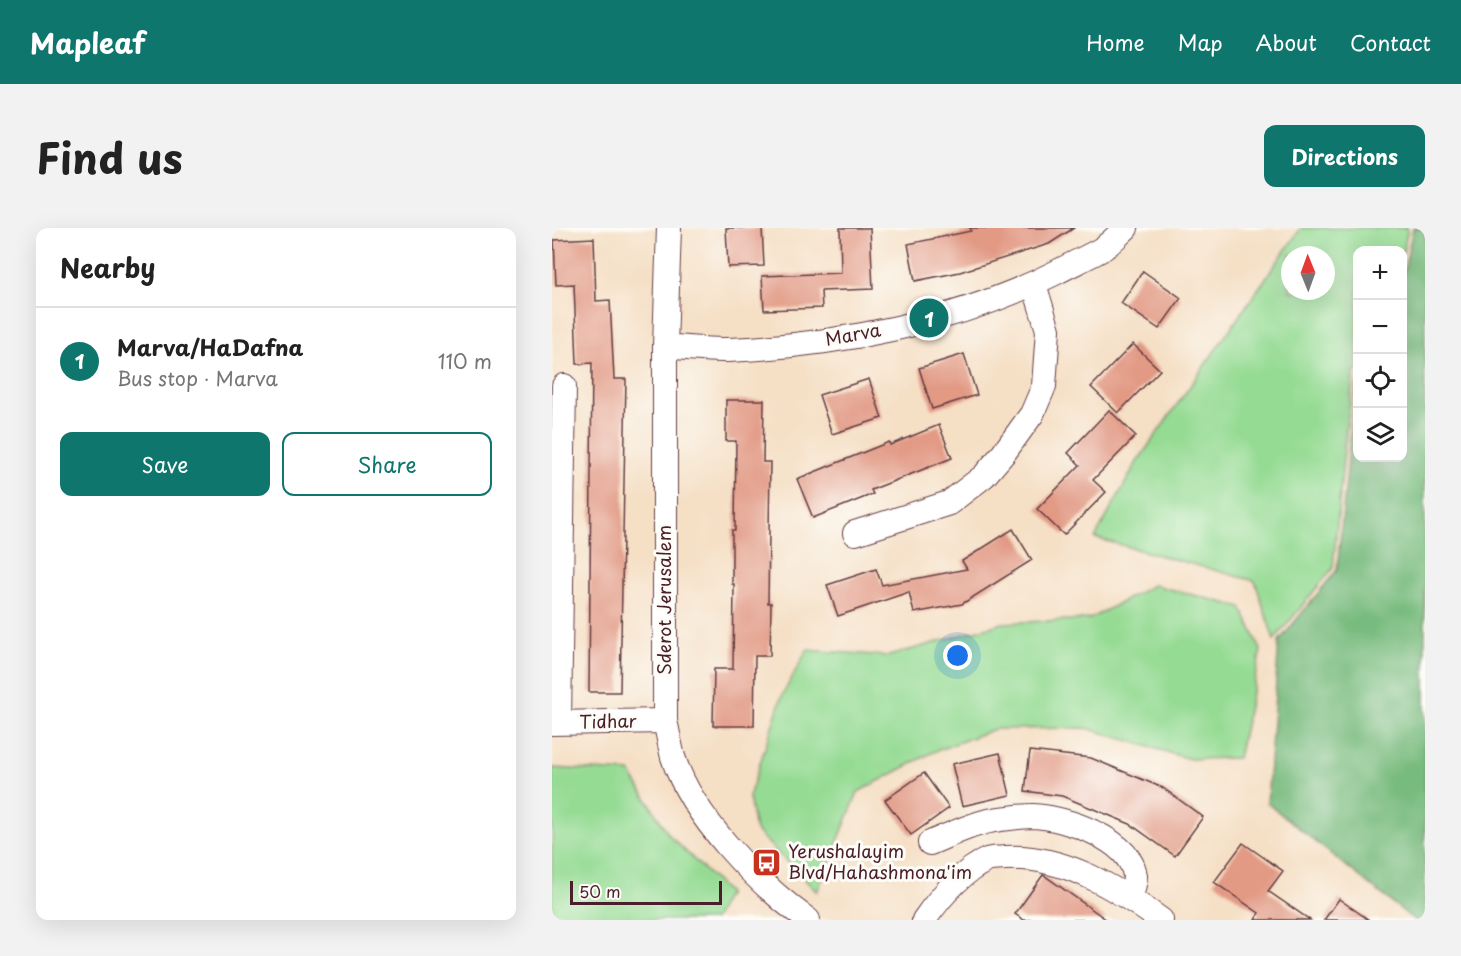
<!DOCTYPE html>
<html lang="en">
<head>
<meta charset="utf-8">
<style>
  :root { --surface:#fff; --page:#f2f2f2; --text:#222; --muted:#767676; --line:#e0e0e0; --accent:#0f766e }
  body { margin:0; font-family:"Playpen Sans",sans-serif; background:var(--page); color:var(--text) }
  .controls { position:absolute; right:18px; top:18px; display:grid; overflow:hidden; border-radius:12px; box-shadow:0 6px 24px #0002 }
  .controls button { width:54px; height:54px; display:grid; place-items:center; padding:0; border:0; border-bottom:2px solid var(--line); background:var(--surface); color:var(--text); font:30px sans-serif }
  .compass { position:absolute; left:729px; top:18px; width:54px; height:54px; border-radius:50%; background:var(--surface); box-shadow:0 6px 24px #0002; rotate:359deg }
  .scale { position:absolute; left:18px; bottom:15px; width:152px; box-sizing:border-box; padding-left:6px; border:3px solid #4a1f2b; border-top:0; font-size:16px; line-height:21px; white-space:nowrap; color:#4a1f2b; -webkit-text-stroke:4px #fdfcf7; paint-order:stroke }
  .you { position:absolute; left:406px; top:428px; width:21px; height:21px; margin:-15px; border:4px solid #fff; border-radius:50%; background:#1a73e8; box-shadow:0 0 0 9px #1a73e833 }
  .badge { display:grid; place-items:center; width:39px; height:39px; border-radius:50%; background:var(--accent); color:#fff; font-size:20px; font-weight:700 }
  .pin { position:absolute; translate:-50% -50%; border:3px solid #fff; box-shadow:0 2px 6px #0006 }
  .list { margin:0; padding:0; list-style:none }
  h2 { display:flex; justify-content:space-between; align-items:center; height:78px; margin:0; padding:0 24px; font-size:26px }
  h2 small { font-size:20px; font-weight:400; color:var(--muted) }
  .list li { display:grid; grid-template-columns:39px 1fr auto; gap:18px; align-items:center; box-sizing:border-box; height:108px; padding:0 24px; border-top:2px solid var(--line) }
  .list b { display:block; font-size:22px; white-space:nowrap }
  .list p { margin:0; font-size:20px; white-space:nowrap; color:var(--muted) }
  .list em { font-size:20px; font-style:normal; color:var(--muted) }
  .actions { display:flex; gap:12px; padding:18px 24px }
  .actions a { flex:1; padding:14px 0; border:2px solid var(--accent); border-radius:12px; text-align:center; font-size:21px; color:var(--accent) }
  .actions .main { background:var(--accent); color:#fff }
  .icon { flex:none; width:33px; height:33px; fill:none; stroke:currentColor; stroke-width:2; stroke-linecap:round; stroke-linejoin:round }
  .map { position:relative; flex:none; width:873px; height:692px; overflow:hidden; border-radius:12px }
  header { display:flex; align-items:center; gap:36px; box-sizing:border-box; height:84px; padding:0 30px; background:var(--accent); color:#fff }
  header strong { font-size:28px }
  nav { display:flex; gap:33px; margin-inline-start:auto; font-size:21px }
  .intro { display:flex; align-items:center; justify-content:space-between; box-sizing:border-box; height:144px; padding:0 36px }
  h1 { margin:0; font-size:42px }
  .button { padding:15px 27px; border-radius:12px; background:var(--accent); color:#fff; font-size:21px; font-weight:700 }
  main { display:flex; gap:36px; padding:0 36px }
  aside { flex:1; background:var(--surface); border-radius:12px; box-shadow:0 6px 24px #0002 }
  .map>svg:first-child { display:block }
</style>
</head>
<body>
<header>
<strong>Mapleaf</strong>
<nav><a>Home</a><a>Map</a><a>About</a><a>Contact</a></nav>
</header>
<div class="intro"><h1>Find us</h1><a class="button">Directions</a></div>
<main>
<aside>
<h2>Nearby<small></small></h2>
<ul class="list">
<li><span class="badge">1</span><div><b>Marva/HaDafna</b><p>Bus stop · Marva</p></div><em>110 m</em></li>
</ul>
<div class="actions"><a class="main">Save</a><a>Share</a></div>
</aside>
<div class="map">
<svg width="873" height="692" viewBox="0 0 873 692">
  <rect width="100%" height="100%" fill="#fdfcf7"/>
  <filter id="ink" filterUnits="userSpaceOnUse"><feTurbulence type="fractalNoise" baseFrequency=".0167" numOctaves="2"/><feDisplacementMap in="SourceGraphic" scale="12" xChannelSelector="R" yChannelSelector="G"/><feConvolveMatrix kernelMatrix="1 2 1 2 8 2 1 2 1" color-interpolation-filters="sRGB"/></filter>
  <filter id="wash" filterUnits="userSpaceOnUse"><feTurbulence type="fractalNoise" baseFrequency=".008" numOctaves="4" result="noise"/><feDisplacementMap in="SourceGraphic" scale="24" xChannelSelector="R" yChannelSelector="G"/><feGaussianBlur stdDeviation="1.35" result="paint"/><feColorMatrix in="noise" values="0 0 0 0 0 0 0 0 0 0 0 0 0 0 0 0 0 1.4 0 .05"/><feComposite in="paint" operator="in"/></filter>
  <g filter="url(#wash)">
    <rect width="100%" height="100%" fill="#f5dfc5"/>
    <path fill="#96db94" stroke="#707d60" stroke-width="1.5" fill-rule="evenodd" d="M749,0H856L851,26L850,22H806L805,140L802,145L793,211L781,340L722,412L703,353L543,310L585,234ZM738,27H774V63H738Z
      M601,357L689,379L709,422L686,530L638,531L534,500L443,501L381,524L306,564L265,664L203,602L197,569L230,468L255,422L337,428L451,395L538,391Z
      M0,540L78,544L117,607L176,665L162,692H0Z"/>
    <path fill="#78bb7e" stroke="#616d54" stroke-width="1.5" d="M861,0H873V692H862L715,575L727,413L785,342L798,212L805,154L806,230H850V52Z"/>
    <g id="blocks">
      <path fill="#e29a85" d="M174,0H210L212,38L176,39Z
        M288,0H318L321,61L269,63L270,80L212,82L210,48L289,45Z
        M418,0H522L497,16L408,44L363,53L356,16L419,3Z
        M42,10L44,73L58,72L62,151H74L68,464H37L40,135L25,136L22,56L4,57L2,12Z
        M591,43L629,70L607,101L569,75Z
        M581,116L608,142L566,185L539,159Z
        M412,126L425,167L380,181L367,140Z
        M317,151L330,190L280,206L267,167Z
        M174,172H212L211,234H218L216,375H219L218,428H203L202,498H161L162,441H181L182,356H180V302H183L184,213H174Z
        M557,182L584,208L541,252L554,264L512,307L485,281L528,237L516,225Z
        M387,197L400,230L319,262L321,266L261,290L245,251L337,214L338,217Z
        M461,301L480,332L410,376L362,385L357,364L286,388L275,357L324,341L330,357L415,341L410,333Z
        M478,523L539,530L611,560L651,589L623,628L578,596L510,568L473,563Z
        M448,525L458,567L410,578L400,536Z
        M372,545L397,580L359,607L333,572Z
        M691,615L731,643L716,663L758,692H703L707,685L662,654Z
        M491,647L493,648L555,692H472L463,686Z
        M787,671L817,692H772Z"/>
    </g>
  </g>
  <g filter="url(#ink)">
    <use href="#blocks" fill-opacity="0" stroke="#643c42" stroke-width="1.5"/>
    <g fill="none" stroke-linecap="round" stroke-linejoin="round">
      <defs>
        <path id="minor" d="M117,0L113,118V493C116,505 118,518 121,529C140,589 206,656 256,692
          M113,118C134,120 155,122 176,122C287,117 407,94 505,44C520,36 536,29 550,21C559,15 566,7 574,0
          M303,305L397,275L432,248L451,226L480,186L492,158L496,102L482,56
          M0,495L113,493
          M7,495L12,158
          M378,615C400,606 424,594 448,591C459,590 470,588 481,588C512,589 579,611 583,648C583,655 580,664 579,671
          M372,692C388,669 409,644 435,632C440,630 448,631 453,630C510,626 564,660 609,692"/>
      </defs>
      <use href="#minor" stroke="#643c42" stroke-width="26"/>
      <use href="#minor" stroke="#fff" stroke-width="24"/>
    </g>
  </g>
  <defs>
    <symbol id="bus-square" viewBox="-11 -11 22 22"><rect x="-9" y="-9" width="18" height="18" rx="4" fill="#c8321e" stroke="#fdfcf7"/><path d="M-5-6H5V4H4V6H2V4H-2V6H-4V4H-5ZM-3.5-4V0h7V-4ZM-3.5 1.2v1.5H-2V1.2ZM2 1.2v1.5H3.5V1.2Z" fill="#fff"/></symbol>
  </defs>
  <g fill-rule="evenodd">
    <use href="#bus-square" x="198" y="618" width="33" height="33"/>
  </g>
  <g text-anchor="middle" stroke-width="6" stroke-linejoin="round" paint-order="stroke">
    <g font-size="18" fill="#4a1f2b" stroke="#fdfcf7">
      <text transform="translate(301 107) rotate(-10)" y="6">Marva</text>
      <text transform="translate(113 372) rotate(-90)" y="6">Sderot Jerusalem</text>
      <text transform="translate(56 494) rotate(-1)" y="6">Tidhar</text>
    </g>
    <g font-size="18" fill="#4a1f2b" stroke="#fdfcf7" text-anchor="start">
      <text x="236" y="630">Yerushalayim<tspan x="236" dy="21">Blvd/Hahashmona'im</tspan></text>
    </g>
  </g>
</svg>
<div class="controls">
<button>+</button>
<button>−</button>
<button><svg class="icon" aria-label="locate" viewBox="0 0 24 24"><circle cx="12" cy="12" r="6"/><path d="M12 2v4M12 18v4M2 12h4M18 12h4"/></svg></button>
<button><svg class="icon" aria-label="layers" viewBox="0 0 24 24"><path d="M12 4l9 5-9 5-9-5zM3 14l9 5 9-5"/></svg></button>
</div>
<svg class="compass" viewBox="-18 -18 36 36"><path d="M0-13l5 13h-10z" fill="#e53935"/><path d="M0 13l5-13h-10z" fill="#767676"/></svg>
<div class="scale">50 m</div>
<div class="you"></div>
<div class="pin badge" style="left:377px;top:90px">1</div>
</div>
</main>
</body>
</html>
